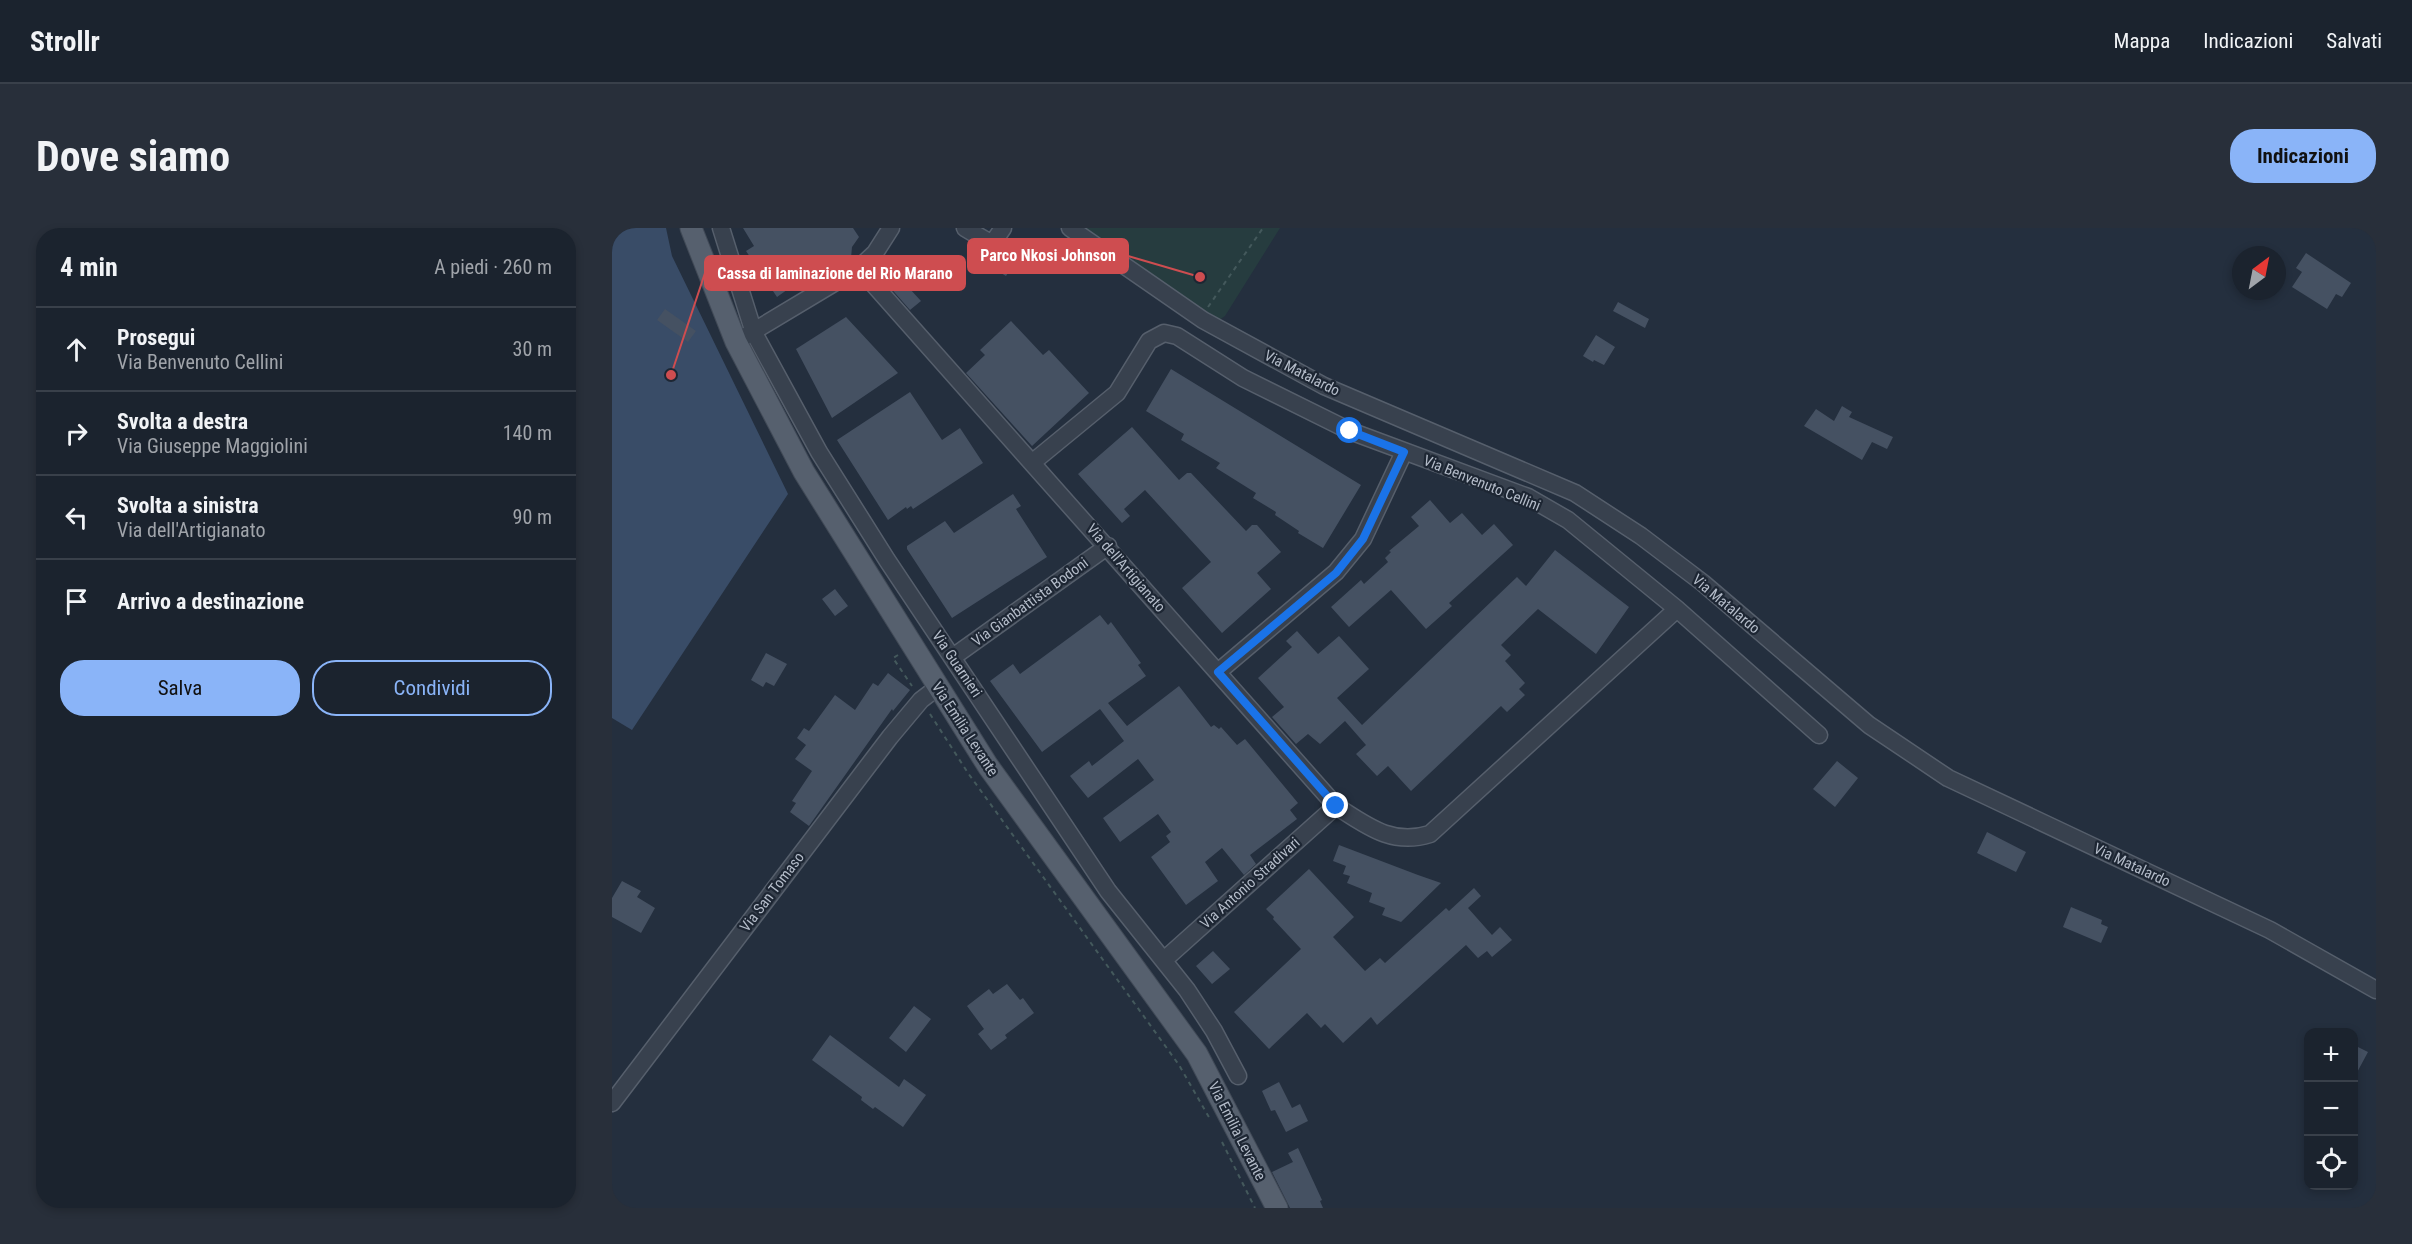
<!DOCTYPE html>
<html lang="it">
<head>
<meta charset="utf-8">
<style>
  :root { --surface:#1b232e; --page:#282f3a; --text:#f1f3f6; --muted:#a0a4aa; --line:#39404a; --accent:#8ab4f8 }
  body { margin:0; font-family:"Roboto Condensed",sans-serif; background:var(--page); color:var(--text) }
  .controls { position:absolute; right:18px; bottom:18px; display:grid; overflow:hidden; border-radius:12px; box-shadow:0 3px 9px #0003 }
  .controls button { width:54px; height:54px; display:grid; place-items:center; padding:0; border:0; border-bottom:2px solid var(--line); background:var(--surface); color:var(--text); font:30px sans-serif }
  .compass { position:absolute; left:1620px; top:18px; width:54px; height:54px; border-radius:50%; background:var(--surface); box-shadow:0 3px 9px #0003; rotate:32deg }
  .stop { position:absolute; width:18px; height:18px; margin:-14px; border:4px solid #1a73e8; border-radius:50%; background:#fff }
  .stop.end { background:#1a73e8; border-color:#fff; box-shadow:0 2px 6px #0008 }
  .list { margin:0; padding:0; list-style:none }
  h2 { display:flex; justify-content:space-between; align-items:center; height:78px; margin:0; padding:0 24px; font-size:26px }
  h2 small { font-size:20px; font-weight:400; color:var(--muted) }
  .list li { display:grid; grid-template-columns:39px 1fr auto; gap:18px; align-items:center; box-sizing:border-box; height:84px; padding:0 24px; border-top:2px solid var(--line) }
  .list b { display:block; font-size:22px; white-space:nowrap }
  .list p { margin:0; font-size:20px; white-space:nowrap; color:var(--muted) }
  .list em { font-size:20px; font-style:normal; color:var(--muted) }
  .actions { display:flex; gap:12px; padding:18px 24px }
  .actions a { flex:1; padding:14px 0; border:2px solid var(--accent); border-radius:24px; text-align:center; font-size:21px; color:var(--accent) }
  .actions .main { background:var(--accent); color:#111 }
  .icon { flex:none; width:33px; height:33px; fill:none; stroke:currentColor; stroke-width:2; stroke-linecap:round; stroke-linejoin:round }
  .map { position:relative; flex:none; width:1764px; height:980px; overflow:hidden; border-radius:24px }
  header { display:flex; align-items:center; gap:36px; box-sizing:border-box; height:84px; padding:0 30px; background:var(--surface); border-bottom:2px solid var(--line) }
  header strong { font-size:28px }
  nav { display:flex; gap:33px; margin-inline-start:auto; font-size:21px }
  .intro { display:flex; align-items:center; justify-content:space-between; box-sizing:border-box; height:144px; padding:0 36px }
  h1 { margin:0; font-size:42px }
  .button { padding:15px 27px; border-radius:24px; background:var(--accent); color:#111; font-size:21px; font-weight:700 }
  main { display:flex; gap:36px; padding:0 36px }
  aside { flex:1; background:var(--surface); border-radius:24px; box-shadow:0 3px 9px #0003 }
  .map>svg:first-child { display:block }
</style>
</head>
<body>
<header>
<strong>Strollr</strong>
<nav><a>Mappa</a><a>Indicazioni</a><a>Salvati</a></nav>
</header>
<div class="intro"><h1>Dove siamo</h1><a class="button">Indicazioni</a></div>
<main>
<aside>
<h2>4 min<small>A piedi · 260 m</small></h2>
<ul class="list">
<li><svg class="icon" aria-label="ahead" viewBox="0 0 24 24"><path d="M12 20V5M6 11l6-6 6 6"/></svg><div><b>Prosegui</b><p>Via Benvenuto Cellini</p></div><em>30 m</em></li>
<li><svg class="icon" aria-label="right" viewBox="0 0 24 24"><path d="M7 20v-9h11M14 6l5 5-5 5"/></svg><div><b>Svolta a destra</b><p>Via Giuseppe Maggiolini</p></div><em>140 m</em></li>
<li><svg class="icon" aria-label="left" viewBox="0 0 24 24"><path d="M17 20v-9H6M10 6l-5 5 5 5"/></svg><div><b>Svolta a sinistra</b><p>Via dell'Artigianato</p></div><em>90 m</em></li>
<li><svg class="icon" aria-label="arrive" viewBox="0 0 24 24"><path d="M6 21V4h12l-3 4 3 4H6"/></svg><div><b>Arrivo a destinazione</b></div></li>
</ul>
<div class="actions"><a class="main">Salva</a><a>Condividi</a></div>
</aside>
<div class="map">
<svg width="1764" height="980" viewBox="0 0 1764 980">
  <rect width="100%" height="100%" fill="#242f3e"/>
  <path fill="#263c3f" d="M467,0H668L613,88L604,94Z"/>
  <path fill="#394c67" d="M0,0H54L60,28L176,266L20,502L0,490Z"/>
  <path fill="#455162" d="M131,0H241L247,9L240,19L239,30L191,61L186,54L165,69L134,23L142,18Z
    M1694,25L1739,55L1730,69L1724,66L1715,81L1680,59L1690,44L1684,40Z
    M378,26H383L401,37L394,48L372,35Z
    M286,48L309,73L298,82L276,57Z
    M1006,74L1037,91L1033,100L1001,83Z
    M53,81L84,103L76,114L45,92Z
    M234,89L286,145L220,190L184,121Z
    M399,93L431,127L437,122L477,165L420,218L354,145L373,127L368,122Z
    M984,107L1003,119L992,137L982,132L981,134L971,128Z
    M559,141L749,257L711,320L686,305L687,303L663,287L664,284L641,270L644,265L604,240L608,235L569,212L572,206L534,183Z
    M298,164L330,212L348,200L371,235L301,281L299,278L295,281L294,279L276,292L225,212Z
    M1230,178L1240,184L1237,189L1281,209L1275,221L1260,214L1250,232L1192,198L1204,181L1222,193Z
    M520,199L567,252L575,245H579L634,303L640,297H645L669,324L645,345L659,361L610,405L570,360L599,334L533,262L512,281L518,288L510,295L466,246Z
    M401,266L409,278L404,281L435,329L340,390L295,321V318L333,293L342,305Z
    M818,272L838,295L850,285L870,307L882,296L901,317L837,375L840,378L814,401L779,362L737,399L719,379L749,352L752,356L776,334L773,330L779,324L777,323L807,298L799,289Z
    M943,322L1017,379L984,426L926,381L889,417L899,427L893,433L913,455L907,461L913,467L895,484L889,478L799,563L776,538L765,548L744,526L754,517L733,493L708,516L696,506L684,516L660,489L672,479L646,450L680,419L674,413L685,403L706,426L727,408L757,441L725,470L750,497L905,349L914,358Z
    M223,361L236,378L223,388L210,371Z
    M488,387L496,397L499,394L529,435L526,437L534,448L496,475L515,498L567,458L599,499L602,497L607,501L609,499L625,517L633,511L686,575L678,582L685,591L638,627L644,636L632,647L610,620L593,634L606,653L574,677L539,629L558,614L554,608L559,604L546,586L508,614L491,590L542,552L526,531L476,570L458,548L477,533L480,538L512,513L488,481L430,524L378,453L401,436L408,446Z
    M154,425L175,436L162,458L154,454L151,459L139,452Z
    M276,445L298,462L281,483L280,481L197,598L178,584L184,575L180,573L200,543L183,531L194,517L185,510L192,500L197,503L223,467L243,482L261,455L266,458Z
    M1225,533L1246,550L1223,579L1201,561Z
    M1375,604L1414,624L1404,644L1365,625Z
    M727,617L806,647L829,655L789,694L770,687L773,680L757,674L760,665L735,655L738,648L731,646L734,638L721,633Z
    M697,641L742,689L721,709L753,743L768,730L773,735L834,680L837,683L862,660L869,668L856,680L880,707L888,699L900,712L880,729L875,723L866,730L854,717L765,797L759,789L731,815L713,796L709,800L695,785L657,821L622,784L689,721L661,691L662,689L654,681Z
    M10,653L29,663L25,669L43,680L29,705L0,689V670Z
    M1459,679L1490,692L1489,696L1496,699L1489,715L1451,699Z
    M601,723L618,741L600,756L584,738Z
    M395,756L408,772L411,770L422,785L393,807L395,810L379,822L366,806L372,801L355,778L377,761L381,766Z
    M302,778L319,791L294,824L277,810Z
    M218,807L287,859L292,851L314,867L291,899L263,879L261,881L249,872L250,869L200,832Z
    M1742,817L1756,824L1742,850Z
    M667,854L680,880L688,876L696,893L674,904L663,882L659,883L650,863Z
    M686,920L710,972L708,973L711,980H678L660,944L681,934L676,925Z"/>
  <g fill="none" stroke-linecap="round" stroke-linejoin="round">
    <defs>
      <path id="minor" d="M109,0L142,105L207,224L275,332L496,663L575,762L602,803L626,848
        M353,0L380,16L391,0
        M458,0L591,92L712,158L963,265L1029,308L1091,355L1257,497L1336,550L1658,702L1764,762
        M247,40L724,578C755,598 780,618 818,606L1065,381
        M132,109L247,40L263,25L279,0
        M421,234L505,165L537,113L552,105L565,108L631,150L738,203L916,269L956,292L1065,381L1207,507
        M341,429L496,318
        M606,444L724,344L751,311L792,224
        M552,732L724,578
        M0,875L278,509L309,472L326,459"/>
      <path id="major" d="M79,0L124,114L192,244L376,538L585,826L665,980"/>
    </defs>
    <use href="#minor" stroke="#565f6c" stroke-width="19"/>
    <use href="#major" stroke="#414a57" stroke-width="23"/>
    <path stroke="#44595c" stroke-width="2" stroke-dasharray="4.5 4.5" stroke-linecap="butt" d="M596,79L651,0
      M286,427L281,430L300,458
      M318,486L356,545L567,837L598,891
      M610,914L643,980"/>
    <use href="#minor" stroke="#38414e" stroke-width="16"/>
    <use href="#major" stroke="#56606e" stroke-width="21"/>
  </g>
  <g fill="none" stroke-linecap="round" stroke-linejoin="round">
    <path stroke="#1a73e8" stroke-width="8" d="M724,578L606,444L724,345L751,311L792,224L738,203"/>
  </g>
  <g text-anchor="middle" stroke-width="4.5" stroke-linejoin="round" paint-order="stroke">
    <g font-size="15" fill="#b4bcc9" stroke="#1d2633">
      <text transform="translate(690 145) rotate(27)" y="5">Via Matalardo</text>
      <text transform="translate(870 255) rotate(22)" y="5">Via Benvenuto Cellini</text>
      <text transform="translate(514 340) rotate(49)" y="5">Via dell'Artigianato</text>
      <text transform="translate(418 374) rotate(-36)" y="5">Via Gianbattista Bodoni</text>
      <text transform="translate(1114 376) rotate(40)" y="5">Via Matalardo</text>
      <text transform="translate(345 436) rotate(56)" y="5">Via Guarnieri</text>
      <text transform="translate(353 501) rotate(57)" y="5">Via Emilia Levante</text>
      <text transform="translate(1520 637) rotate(25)" y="5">Via Matalardo</text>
      <text transform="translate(638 655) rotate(-42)" y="5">Via Antonio Stradivari</text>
      <text transform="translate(160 664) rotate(-53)" y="5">Via San Tomaso</text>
      <text transform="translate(625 903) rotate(63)" y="5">Via Emilia Levante</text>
    </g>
  </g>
  <path fill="none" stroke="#ce4d50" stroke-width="2" d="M588 49L516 28M59 147L93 45"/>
  <g fill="#ce4d50" stroke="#1d2633" stroke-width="2">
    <circle cx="588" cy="49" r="6"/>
    <circle cx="59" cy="147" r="6"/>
  </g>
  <g fill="#ce4d50" stroke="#ce4d50" stroke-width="2">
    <rect x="356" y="11" width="160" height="34" rx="6"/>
    <rect x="93" y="28" width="260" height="34" rx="6"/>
  </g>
  <g font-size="16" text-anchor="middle" font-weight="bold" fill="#fff">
    <text x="436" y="33">Parco Nkosi Johnson</text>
    <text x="223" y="51">Cassa di laminazione del Rio Marano</text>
  </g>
</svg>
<div class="controls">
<button>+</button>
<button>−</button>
<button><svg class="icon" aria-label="locate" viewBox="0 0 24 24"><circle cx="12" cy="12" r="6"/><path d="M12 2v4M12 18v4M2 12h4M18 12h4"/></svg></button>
</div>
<svg class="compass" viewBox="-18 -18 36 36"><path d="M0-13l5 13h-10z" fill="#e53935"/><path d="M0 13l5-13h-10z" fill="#a0a4aa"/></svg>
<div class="stop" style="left:738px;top:203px"></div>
<div class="stop end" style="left:724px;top:578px"></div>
</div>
</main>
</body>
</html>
